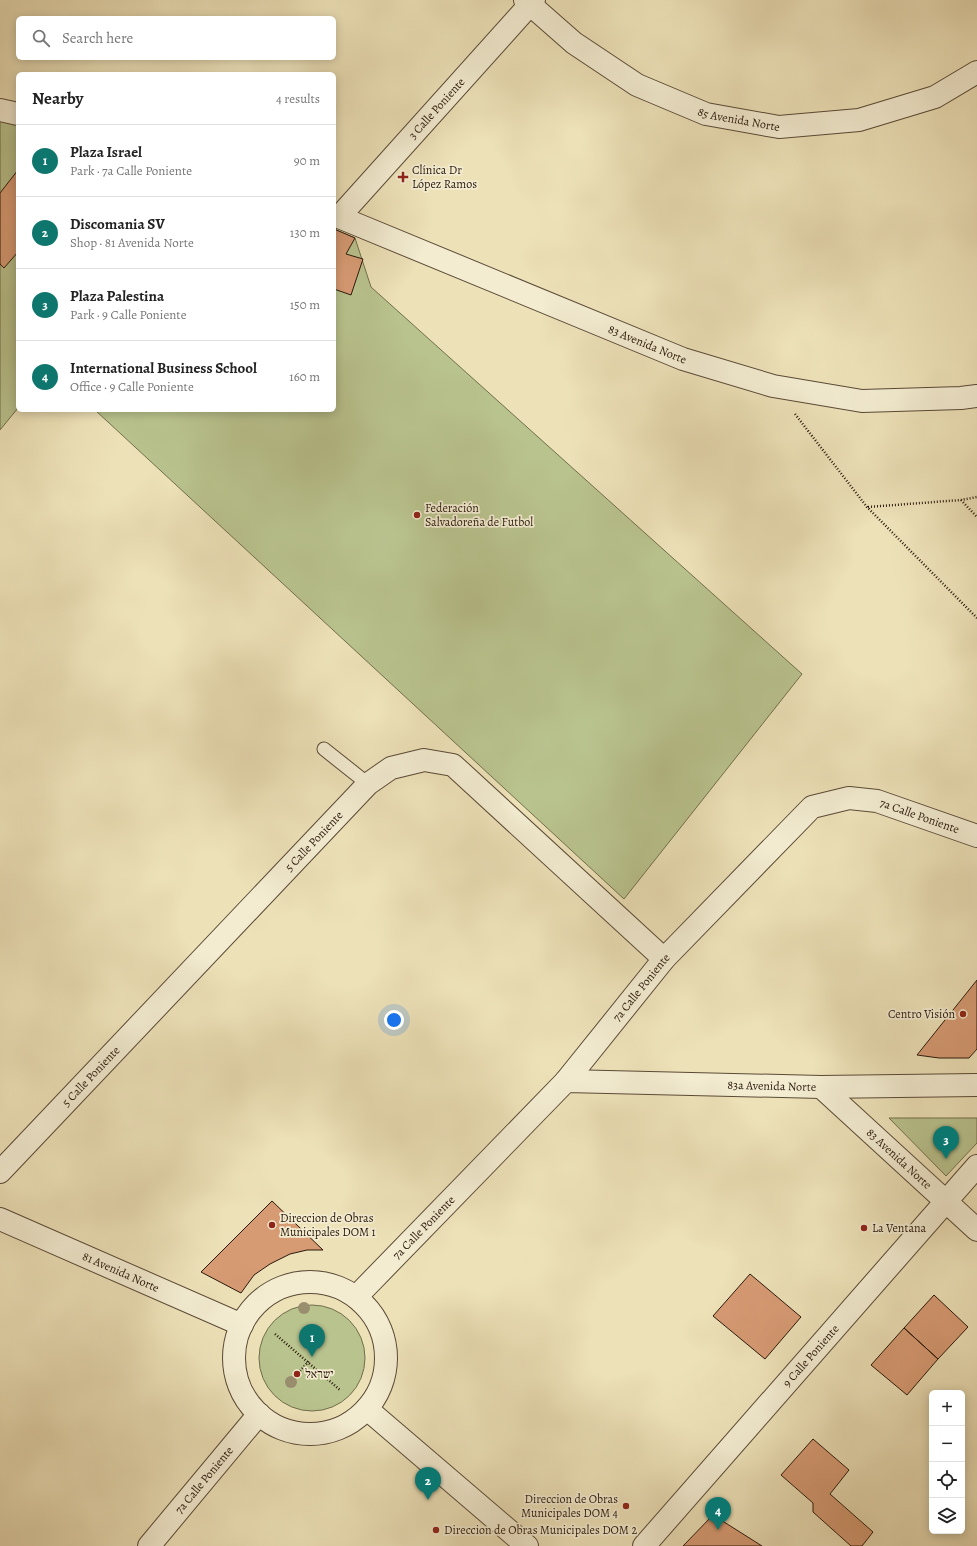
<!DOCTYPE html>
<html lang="en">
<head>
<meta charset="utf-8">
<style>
  :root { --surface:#fff; --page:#f2f2f2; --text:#222; --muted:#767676; --line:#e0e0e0; --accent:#0f766e }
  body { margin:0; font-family:Alegreya,"Frank Ruhl Libre",serif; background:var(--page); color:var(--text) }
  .controls { position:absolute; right:12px; bottom:12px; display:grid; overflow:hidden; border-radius:6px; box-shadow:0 2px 10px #0003 }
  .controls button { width:36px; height:36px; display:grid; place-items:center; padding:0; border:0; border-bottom:1px solid var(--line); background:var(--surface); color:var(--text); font:20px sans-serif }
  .you { position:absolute; left:394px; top:1020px; width:14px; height:14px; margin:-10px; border:3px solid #fff; border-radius:50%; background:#1a73e8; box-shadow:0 0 0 6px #1a73e833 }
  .badge { display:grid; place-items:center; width:26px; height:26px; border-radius:50%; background:var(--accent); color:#fff; font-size:13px; font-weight:700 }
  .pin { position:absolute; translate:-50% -33px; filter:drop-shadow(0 1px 2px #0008) }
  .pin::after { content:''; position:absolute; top:21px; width:14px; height:12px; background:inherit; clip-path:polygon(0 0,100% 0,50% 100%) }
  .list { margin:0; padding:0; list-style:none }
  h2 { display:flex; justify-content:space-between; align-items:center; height:52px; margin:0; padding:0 16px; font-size:17px }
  h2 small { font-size:13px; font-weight:400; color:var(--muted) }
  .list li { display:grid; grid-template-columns:26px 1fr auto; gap:12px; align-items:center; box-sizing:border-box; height:72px; padding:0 16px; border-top:1px solid var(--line) }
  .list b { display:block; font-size:15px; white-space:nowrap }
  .list p { margin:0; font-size:13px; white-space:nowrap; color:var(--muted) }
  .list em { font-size:13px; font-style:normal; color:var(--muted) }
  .icon { flex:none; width:22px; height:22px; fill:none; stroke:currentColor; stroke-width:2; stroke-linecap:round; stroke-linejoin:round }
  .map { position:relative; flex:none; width:977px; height:1546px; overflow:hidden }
  .search { position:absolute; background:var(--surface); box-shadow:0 2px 10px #0003; left:16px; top:16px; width:320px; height:44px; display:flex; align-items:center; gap:10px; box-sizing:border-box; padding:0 14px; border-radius:6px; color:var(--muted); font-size:15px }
  .panel { position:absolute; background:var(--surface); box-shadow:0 2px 10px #0003; left:16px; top:72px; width:320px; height:340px; border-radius:6px }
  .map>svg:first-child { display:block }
</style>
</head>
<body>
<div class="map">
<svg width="977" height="1546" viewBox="0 0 977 1546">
  <rect width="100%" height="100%" fill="#ede1b8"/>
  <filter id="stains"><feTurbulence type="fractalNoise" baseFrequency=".005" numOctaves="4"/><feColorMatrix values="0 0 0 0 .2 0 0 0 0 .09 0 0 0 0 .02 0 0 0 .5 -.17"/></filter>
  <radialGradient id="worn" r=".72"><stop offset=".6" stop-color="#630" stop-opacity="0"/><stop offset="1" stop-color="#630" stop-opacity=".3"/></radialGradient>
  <path fill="#b9c38e" stroke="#716e4c" d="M0,118L18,122V408L0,430Z
    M334,229L355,238L371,287L802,674L624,899L95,410H334Z
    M889,1118H977V1143L946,1176Z
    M259 1358a53 53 0 1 1 106 0a53 53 0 1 1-106 0Z"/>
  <path fill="#d79b74" stroke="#29180b" d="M18,170V252L4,268L0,264V193Z
    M334,229L355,238L346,254L363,259L351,295L334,289Z
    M977,980V1049L969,1058H939L917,1055Z
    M272,1201L323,1250H307L290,1254L270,1264L254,1275L241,1293L201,1272Z
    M750,1274L801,1317L765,1359L713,1316Z
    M934,1295L968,1327L938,1359L904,1328Z
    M904,1328L938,1359L907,1395L871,1365Z
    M813,1439L849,1470L830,1494L873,1532L862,1546H851L813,1512V1503L781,1475Z
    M713,1515L762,1546H683Z"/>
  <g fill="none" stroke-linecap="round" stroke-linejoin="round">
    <defs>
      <path id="service" d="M324,749L368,784"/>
      <g id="minor">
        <path id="s1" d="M525,0L574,43L637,85L706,114L779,127L859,120L935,97L977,72"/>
        <path d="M0,110L18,114"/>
        <path id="s2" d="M334,215L683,359L773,386L862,401L961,398L977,396"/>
        <path id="s3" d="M339,217L534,0"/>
        <path id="s4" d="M566,1081L664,959L812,807L849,798L877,801L977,836"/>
        <path id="s5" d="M821,1087L977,1230"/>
        <path id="s6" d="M0,1172L368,784L391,768L424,760L453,765L664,959"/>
        <path id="s7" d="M644,1546L977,1166"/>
      </g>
      <g id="tertiary">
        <path id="s8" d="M0,1219L242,1325"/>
        <circle cx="310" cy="1358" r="76"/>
        <path id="s9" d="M356,1297L566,1081L821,1087L977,1085"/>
        <path d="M367,1409L527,1546"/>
        <path id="s10" d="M149,1546L259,1414"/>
      </g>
    </defs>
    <use href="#service" stroke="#5a4a36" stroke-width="15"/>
    <use href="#minor" stroke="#5a4a36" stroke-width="24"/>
    <use href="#tertiary" stroke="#5a4a36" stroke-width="24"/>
    <path stroke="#29180b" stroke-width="2.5" stroke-dasharray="1 2" stroke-linecap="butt" d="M795,414L867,507L977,618
      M961,500L977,517
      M868,507L961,500L977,497
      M275,1334L340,1390
      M300,1371L309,1361"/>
    <use href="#service" stroke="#f3ecd1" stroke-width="13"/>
    <use href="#minor" stroke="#f3ecd1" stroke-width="22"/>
    <use href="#tertiary" stroke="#f3ecd1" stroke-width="22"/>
  </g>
  <g fill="#998e6e">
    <circle cx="304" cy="1308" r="6"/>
    <circle cx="291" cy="1382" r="6"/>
  </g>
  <g fill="#8f2418" stroke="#f3ecd1" stroke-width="1.5">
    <path d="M401 171h4v4h4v4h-4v4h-4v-4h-4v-4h4z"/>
    <circle cx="417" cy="515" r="4"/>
    <circle cx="963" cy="1014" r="4"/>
    <circle cx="272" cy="1225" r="4"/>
    <circle cx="864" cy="1228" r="4"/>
    <circle cx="297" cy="1374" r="4"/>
    <circle cx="626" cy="1506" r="4"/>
    <circle cx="436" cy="1530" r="4"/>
  </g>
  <g text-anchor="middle" stroke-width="3.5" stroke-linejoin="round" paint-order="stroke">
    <g font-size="12" fill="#29180b" stroke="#f3ecd1">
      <text dy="4" stroke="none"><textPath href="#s3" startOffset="146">3 Calle Poniente</textPath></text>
      <text dy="4" stroke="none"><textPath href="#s1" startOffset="249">85 Avenida Norte</textPath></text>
      <text dy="4" stroke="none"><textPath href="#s2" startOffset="339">83 Avenida Norte</textPath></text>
      <text dy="4" stroke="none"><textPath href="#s4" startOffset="480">7a Calle Poniente</textPath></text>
      <text dy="4" stroke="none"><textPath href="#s6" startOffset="456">5 Calle Poniente</textPath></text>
      <text dy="4" stroke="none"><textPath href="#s4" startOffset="120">7a Calle Poniente</textPath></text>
      <text dy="4" stroke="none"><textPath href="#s6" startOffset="132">5 Calle Poniente</textPath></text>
      <text dy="4" stroke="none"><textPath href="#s9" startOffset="507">83a Avenida Norte</textPath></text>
      <text dy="4" stroke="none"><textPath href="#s5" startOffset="106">83 Avenida Norte</textPath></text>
      <text dy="4" stroke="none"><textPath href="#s9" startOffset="97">7a Calle Poniente</textPath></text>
      <text dy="4" stroke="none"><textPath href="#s8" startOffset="132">81 Avenida Norte</textPath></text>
      <text dy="4" stroke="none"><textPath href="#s7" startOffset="253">9 Calle Poniente</textPath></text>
      <text dy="4" stroke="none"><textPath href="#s10" startOffset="86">7a Calle Poniente</textPath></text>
    </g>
    <g font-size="12" fill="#29180b" stroke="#f3ecd1" text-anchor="start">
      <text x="412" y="174">Clínica Dr<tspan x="412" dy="14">López Ramos</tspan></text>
      <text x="425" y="512">Federación<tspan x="425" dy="14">Salvadoreña de Futbol</tspan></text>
      <text x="955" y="1018" text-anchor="end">Centro Visión</text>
      <text x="280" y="1222">Direccion de Obras<tspan x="280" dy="14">Municipales DOM 1</tspan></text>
      <text x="872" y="1232">La Ventana</text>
      <text x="305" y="1378">ישראל</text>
      <text x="618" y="1503" text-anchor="end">Direccion de Obras<tspan x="618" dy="14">Municipales DOM 4</tspan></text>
      <text x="444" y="1534">Direccion de Obras Municipales DOM 2</text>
    </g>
  </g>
  <rect width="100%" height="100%" filter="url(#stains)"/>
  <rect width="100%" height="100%" fill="url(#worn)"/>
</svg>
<div class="controls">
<button>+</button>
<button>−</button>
<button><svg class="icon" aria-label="locate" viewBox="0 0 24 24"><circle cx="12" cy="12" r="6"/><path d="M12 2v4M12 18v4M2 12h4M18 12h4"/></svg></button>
<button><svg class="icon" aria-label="layers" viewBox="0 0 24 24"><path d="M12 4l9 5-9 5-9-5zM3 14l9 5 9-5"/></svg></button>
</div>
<div class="you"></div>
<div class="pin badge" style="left:312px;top:1357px">1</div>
<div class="pin badge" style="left:428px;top:1500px">2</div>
<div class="pin badge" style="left:946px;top:1159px">3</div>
<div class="pin badge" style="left:718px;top:1530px">4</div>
<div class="search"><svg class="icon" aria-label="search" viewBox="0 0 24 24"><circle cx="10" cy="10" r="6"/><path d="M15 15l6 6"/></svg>Search here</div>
<section class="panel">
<h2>Nearby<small>4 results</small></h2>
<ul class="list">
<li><span class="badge">1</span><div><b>Plaza Israel</b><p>Park · 7a Calle Poniente</p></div><em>90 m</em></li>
<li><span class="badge">2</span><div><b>Discomania SV</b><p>Shop · 81 Avenida Norte</p></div><em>130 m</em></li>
<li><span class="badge">3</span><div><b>Plaza Palestina</b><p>Park · 9 Calle Poniente</p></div><em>150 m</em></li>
<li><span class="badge">4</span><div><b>International Business School</b><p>Office · 9 Calle Poniente</p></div><em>160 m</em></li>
</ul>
</section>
</div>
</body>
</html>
